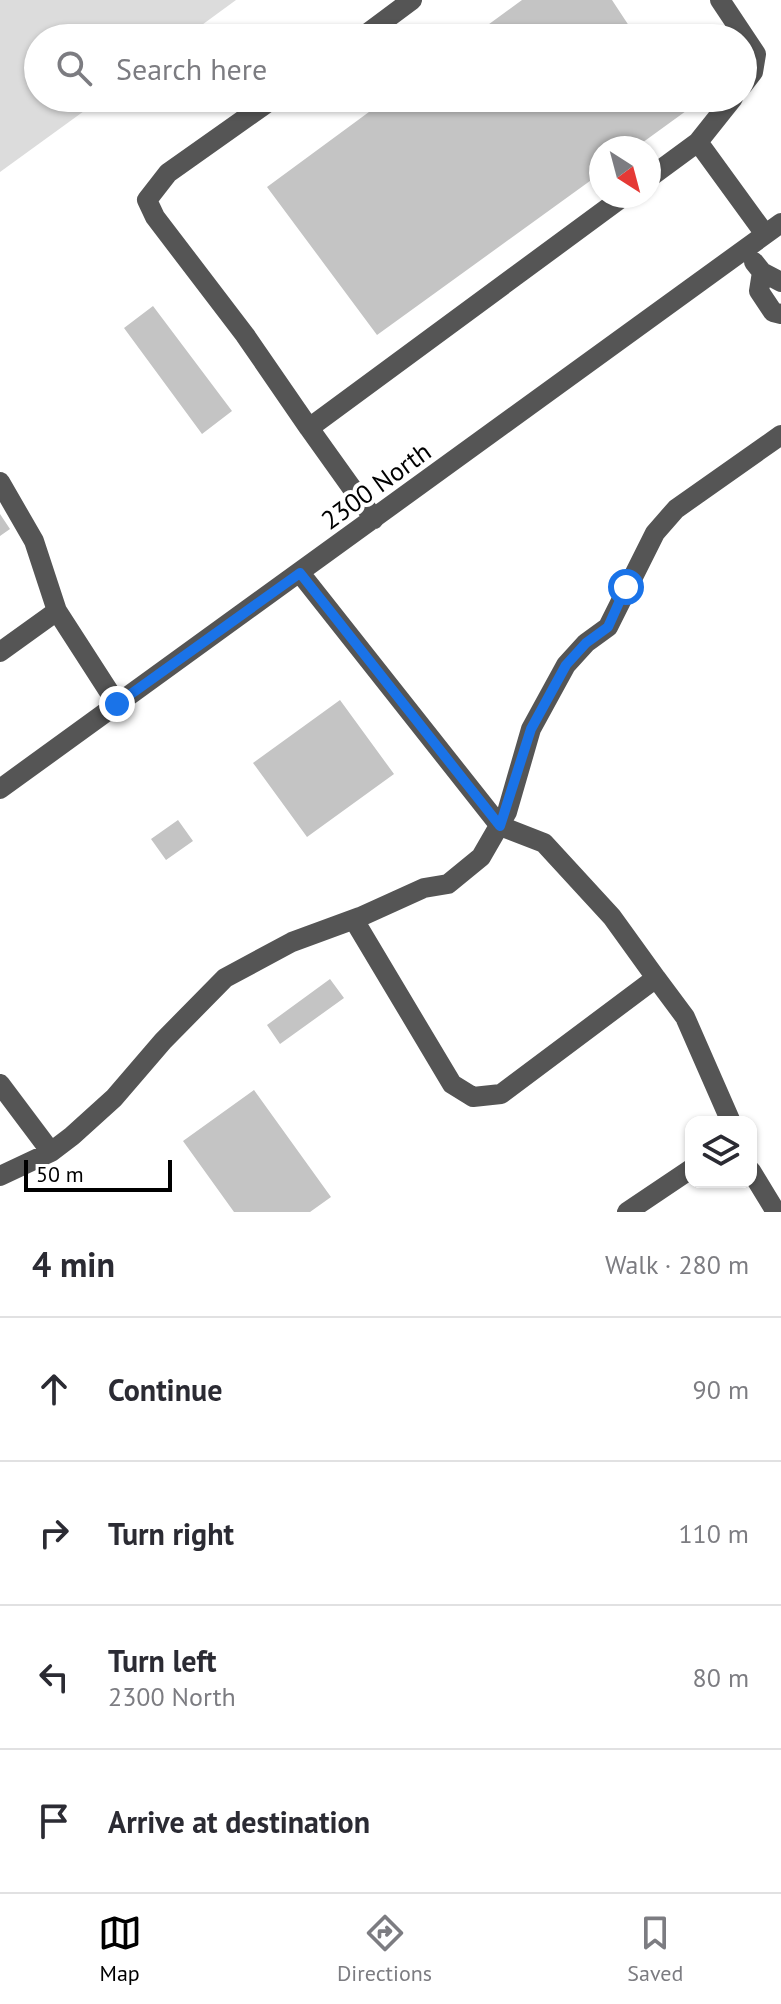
<!DOCTYPE html>
<html lang="en">
<head>
<meta charset="utf-8">
<style>
  :root { --surface:#fff; --page:#f2f2f3; --text:#2b2b33; --muted:#7c7c81; --line:#e1e1e2; --accent:#000 }
  body { margin:0; font-family:"PT Sans",sans-serif; background:var(--page); color:var(--text) }
  .controls { position:absolute; right:24px; bottom:24px; display:grid; overflow:hidden; border-radius:16px; box-shadow:0 2px 6px #0004 }
  .controls button { width:72px; height:72px; display:grid; place-items:center; padding:0; border:0; border-bottom:2px solid var(--line); background:var(--surface); color:var(--text); font:40px sans-serif }
  .compass { position:absolute; left:589px; top:136px; width:72px; height:72px; border-radius:50%; background:var(--surface); box-shadow:0 2px 6px #0004; rotate:144deg }
  .scale { position:absolute; left:24px; bottom:20px; width:148px; box-sizing:border-box; padding-left:8px; border:4px solid #000; border-top:0; font-size:22px; line-height:28px; white-space:nowrap; color:#000; -webkit-text-stroke:6px #fff; paint-order:stroke }
  .stop { position:absolute; width:24px; height:24px; margin:-18px; border:6px solid #1a73e8; border-radius:50%; background:#fff }
  .stop.end { background:#1a73e8; border-color:#fff; box-shadow:0 2px 8px #0008 }
  .list { margin:0; padding:0; list-style:none }
  h2 { display:flex; justify-content:space-between; align-items:center; height:104px; margin:0; padding:0 32px; font-size:34px }
  h2 small { font-size:26px; font-weight:400; color:var(--muted) }
  .list li { display:grid; grid-template-columns:52px 1fr auto; gap:24px; align-items:center; box-sizing:border-box; height:144px; padding:0 32px; border-top:2px solid var(--line) }
  .list b { display:block; font-size:30px; white-space:nowrap }
  .list p { margin:0; font-size:26px; white-space:nowrap; color:var(--muted) }
  .list em { font-size:26px; font-style:normal; color:var(--muted) }
  .icon { flex:none; width:44px; height:44px; fill:none; stroke:currentColor; stroke-width:2; stroke-linecap:round; stroke-linejoin:round }
  .map { position:relative; flex:none; width:781px; height:1212px; overflow:hidden }
  .search { position:absolute; background:var(--surface); box-shadow:0 2px 6px #0004; left:24px; right:24px; top:24px; height:88px; display:flex; align-items:center; gap:20px; box-sizing:border-box; padding:0 28px; border-radius:44px; color:var(--muted); font-size:30px }
  .sheet { height:680px; background:var(--surface) }
  nav { display:flex; justify-content:space-around; align-items:center; box-sizing:border-box; height:112px; border-top:2px solid var(--line); background:var(--surface); font-size:22px; color:var(--muted) }
  nav a { display:grid; justify-items:center; gap:4px }
  nav .on { color:var(--accent) }
  .map>svg:first-child { display:block }
</style>
</head>
<body>
<div class="map">
<svg width="781" height="1212" viewBox="0 0 781 1212">
  <rect width="100%" height="100%" fill="#fff"/>
  <path fill="#dcdcdc" d="M0,0H236L184,38H38V98H102L0,172Z"/>
  <path fill="#c4c4c4" d="M522,0H612L637,38H470Z
    M388,98H677L686,111L635,148H601V173L377,335L267,187Z
    M153,306L232,411L202,434L124,328Z
    M0,514L10,529L0,536Z
    M340,700L394,774L307,837L253,763Z
    M178,820L193,841L166,860L151,839Z
    M330,979L344,998L280,1044L267,1025Z
    M254,1090L331,1197L310,1212H234L183,1141Z"/>
  <g fill="none" stroke-linecap="round" stroke-linejoin="round">
    <path stroke="#555" stroke-width="20" d="M720,0L756,54L753,72L743,85
      M361,38L412,0
      M274,98L168,173L147,200L155,217L245,335L309,428
      M698,142L733,98
      M649,178L698,142L765,234
      M754,262L762,272L781,282
      M762,272L759,291L773,312L781,314
      M0,482L34,541L57,611
      M374,519L309,428L624,196
      M300,573L500,826L544,843L612,917L656,978
      M0,652L57,611L117,704
      M0,789L781,223
      M354,920L452,1084L473,1097L501,1094L656,978L685,1017L731,1122
      M0,1084L51,1152
      M751,1171L776,1212
      M0,1176L51,1152L72,1136L114,1098L163,1041L225,978L292,942L360,917L424,888L448,884L481,857L507,812L531,729L566,665L586,643L608,627L655,533L676,509L781,435
      M627,1212L691,1169"/>
  </g>
  <g fill="none" stroke-linecap="round" stroke-linejoin="round">
    <path stroke="#1a73e8" stroke-width="10" d="M117,704L300,573L500,826L531,729L566,665L586,643L608,627L626,587"/>
  </g>
  <g text-anchor="middle" stroke-width="8" stroke-linejoin="round" paint-order="stroke">
    <g font-size="26" fill="#000" stroke="#fff">
      <text transform="translate(376 486) rotate(-36)" y="9">2300 North</text>
    </g>
  </g>
</svg>
<div class="controls">
<button><svg class="icon" aria-label="layers" viewBox="0 0 24 24"><path d="M12 4l9 5-9 5-9-5zM3 14l9 5 9-5"/></svg></button>
</div>
<svg class="compass" viewBox="-18 -18 36 36"><path d="M0-13l5 13h-10z" fill="#e53935"/><path d="M0 13l5-13h-10z" fill="#7c7c81"/></svg>
<div class="scale">50 m</div>
<div class="stop" style="left:626px;top:587px"></div>
<div class="stop end" style="left:117px;top:704px"></div>
<div class="search"><svg class="icon" aria-label="search" viewBox="0 0 24 24"><circle cx="10" cy="10" r="6"/><path d="M15 15l6 6"/></svg>Search here</div>
</div>
<section class="sheet">
<h2>4 min<small>Walk · 280 m</small></h2>
<ul class="list">
<li><svg class="icon" aria-label="ahead" viewBox="0 0 24 24"><path d="M12 20V5M6 11l6-6 6 6"/></svg><div><b>Continue</b></div><em>90 m</em></li>
<li><svg class="icon" aria-label="right" viewBox="0 0 24 24"><path d="M7 20v-9h11M14 6l5 5-5 5"/></svg><div><b>Turn right</b></div><em>110 m</em></li>
<li><svg class="icon" aria-label="left" viewBox="0 0 24 24"><path d="M17 20v-9H6M10 6l-5 5 5 5"/></svg><div><b>Turn left</b><p>2300 North</p></div><em>80 m</em></li>
<li><svg class="icon" aria-label="arrive" viewBox="0 0 24 24"><path d="M6 21V4h12l-3 4 3 4H6"/></svg><div><b>Arrive at destination</b></div></li>
</ul>
</section>
<nav>
<a class="on"><svg class="icon" aria-label="map" viewBox="0 0 24 24"><path d="M3 6l6-2 6 2 6-2v14l-6 2-6-2-6 2zM9 4v14M15 6v14"/></svg>Map</a>
<a><svg class="icon" aria-label="directions" viewBox="0 0 24 24"><path d="M12 3l9 9-9 9-9-9zM9 14v-3h6M13 9l2 2-2 2"/></svg>Directions</a>
<a><svg class="icon" aria-label="saved" viewBox="0 0 24 24"><path d="M7 4h10v16l-5-4-5 4z"/></svg>Saved</a>
</nav>
</body>
</html>
